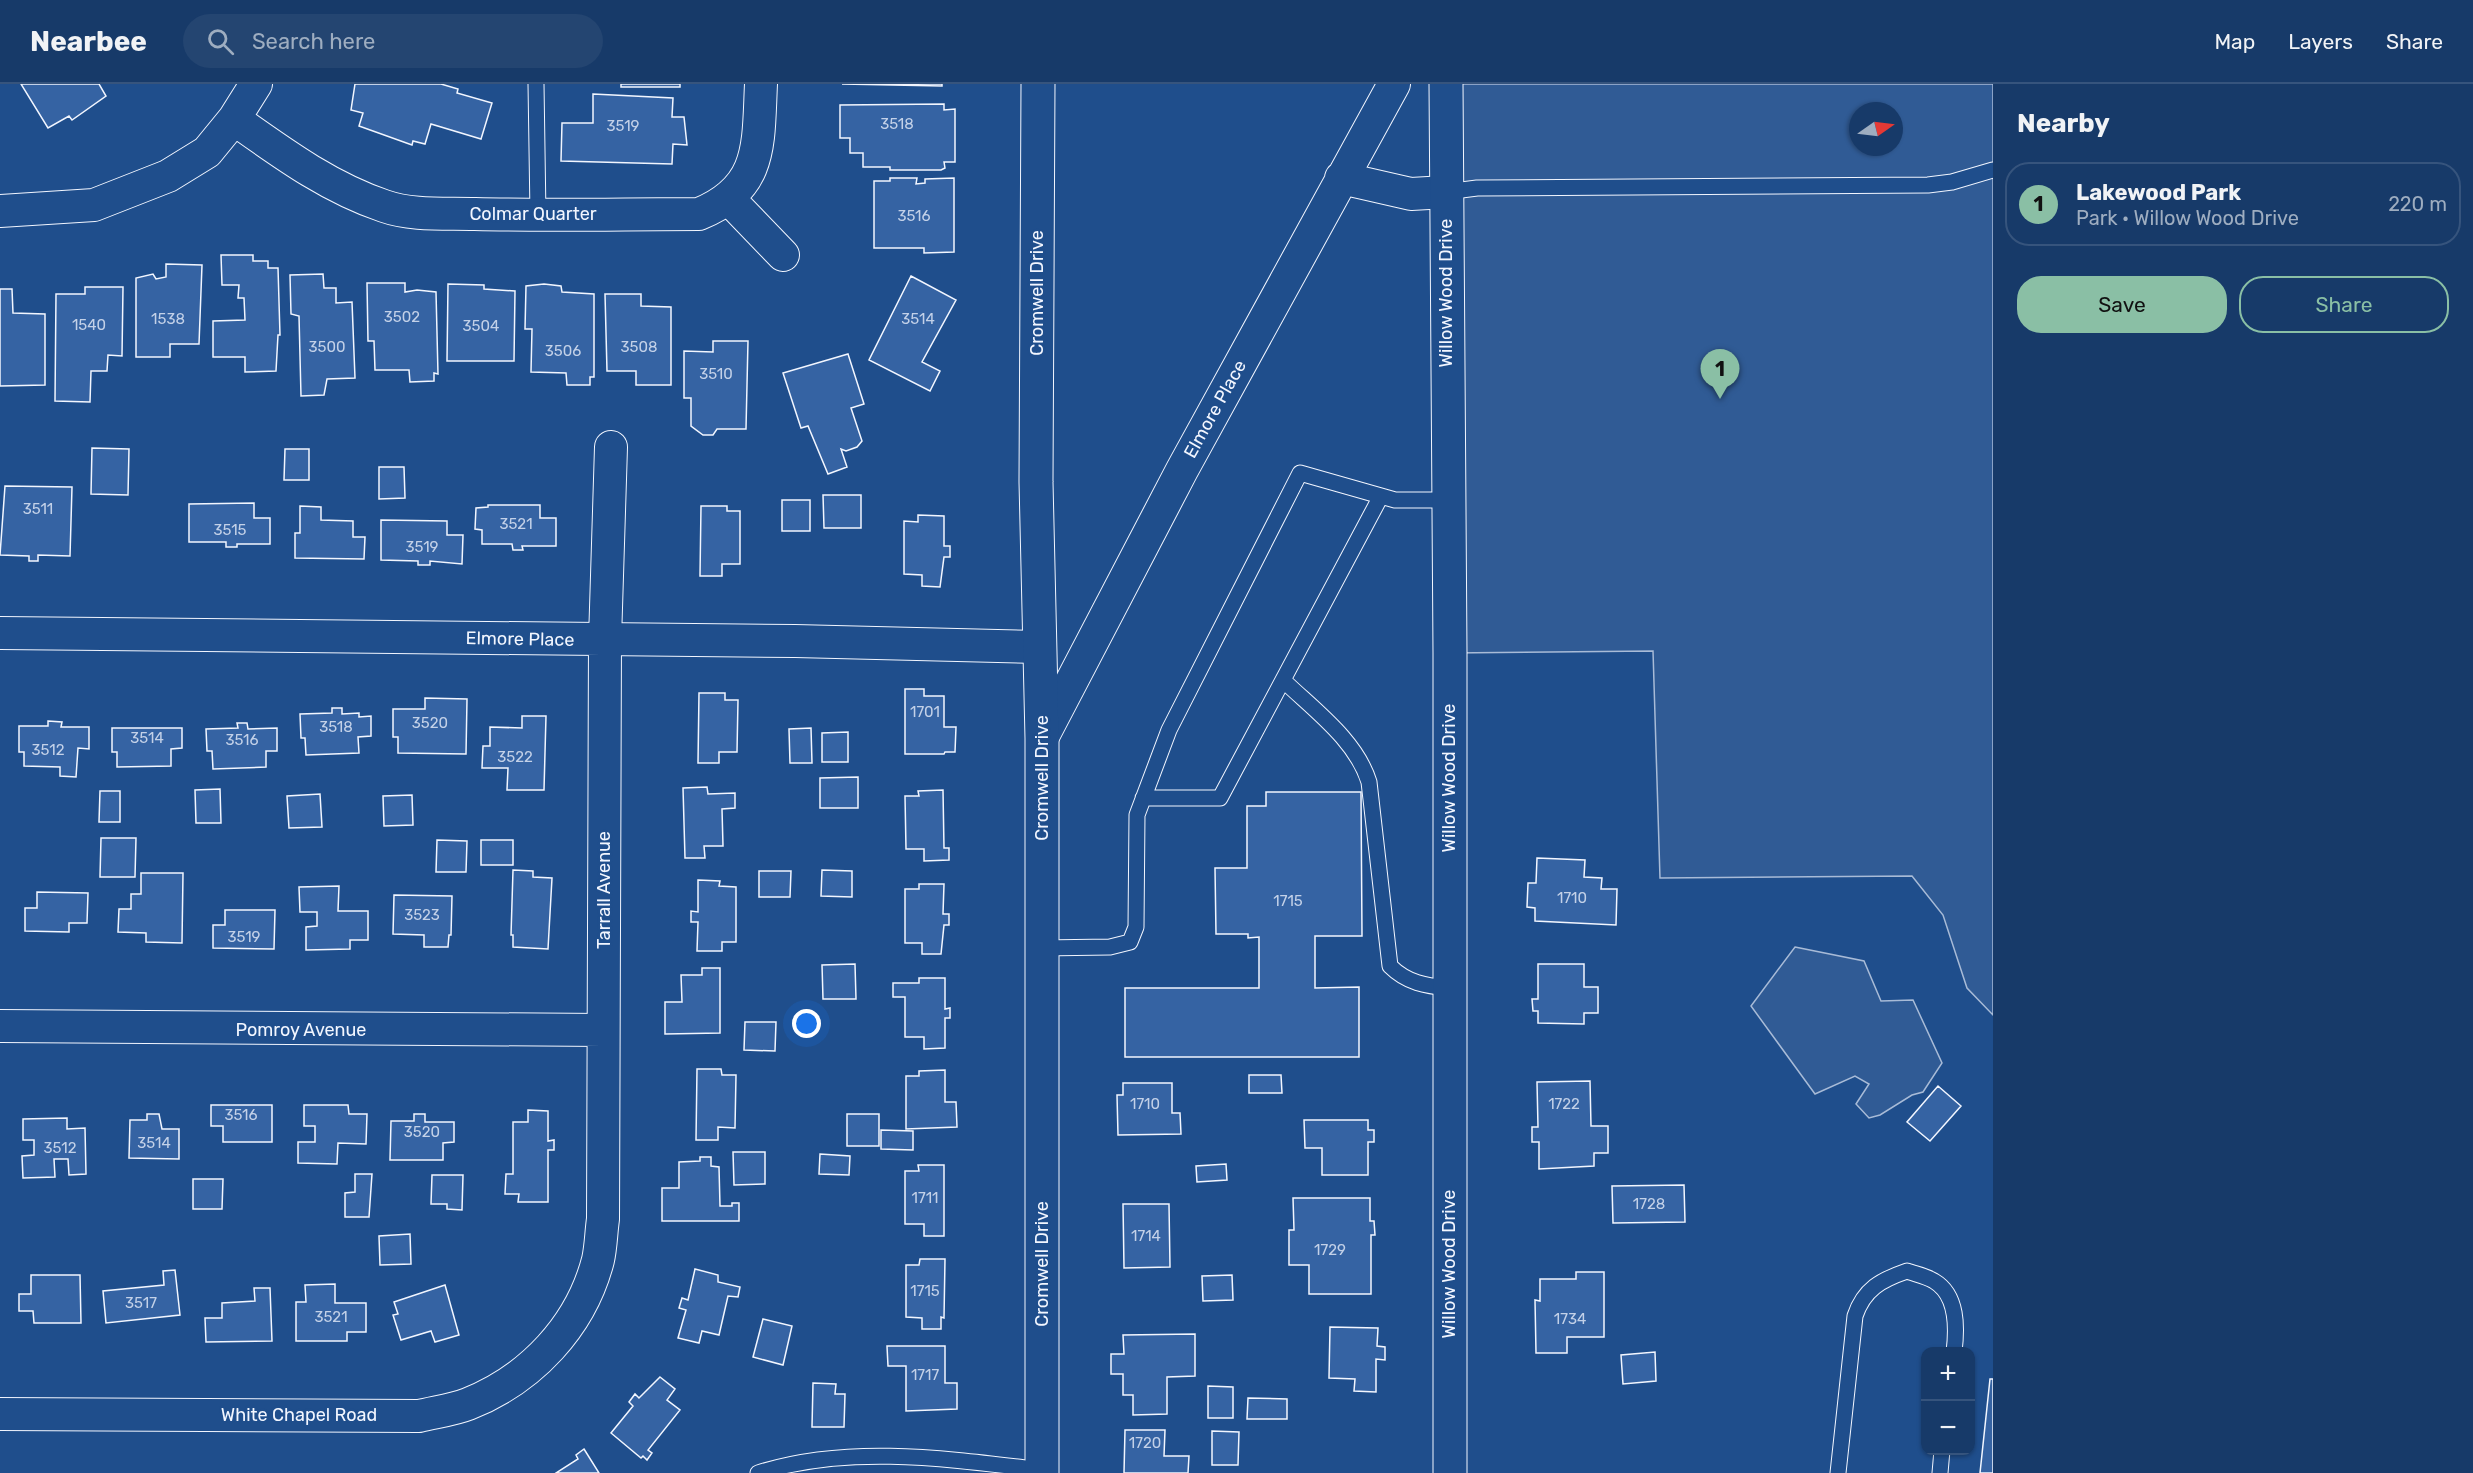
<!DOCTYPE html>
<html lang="en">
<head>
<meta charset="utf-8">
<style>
  :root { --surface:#173a69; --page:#244571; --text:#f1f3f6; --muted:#9eadc0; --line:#36547d; --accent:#8abfa5 }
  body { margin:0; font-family:Rubik,sans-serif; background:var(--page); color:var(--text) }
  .controls { position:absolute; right:18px; bottom:18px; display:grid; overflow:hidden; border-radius:12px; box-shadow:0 2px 4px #0004 }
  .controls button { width:54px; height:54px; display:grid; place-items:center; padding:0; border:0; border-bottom:2px solid var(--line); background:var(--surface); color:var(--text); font:30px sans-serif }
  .compass { position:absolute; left:1849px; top:18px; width:54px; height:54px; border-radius:50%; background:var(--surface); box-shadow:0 2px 4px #0004; rotate:76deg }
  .you { position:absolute; left:807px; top:940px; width:21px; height:21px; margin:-15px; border:4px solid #fff; border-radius:50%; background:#1a73e8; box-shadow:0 0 0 9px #1a73e833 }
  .badge { display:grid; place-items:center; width:39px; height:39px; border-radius:50%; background:var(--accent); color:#111; font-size:20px; font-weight:700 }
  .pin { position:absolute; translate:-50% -50px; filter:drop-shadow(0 2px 3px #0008) }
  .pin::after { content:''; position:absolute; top:32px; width:21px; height:18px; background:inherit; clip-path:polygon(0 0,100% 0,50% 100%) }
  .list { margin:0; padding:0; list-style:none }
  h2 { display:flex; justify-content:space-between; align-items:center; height:78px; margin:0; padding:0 24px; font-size:26px }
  h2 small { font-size:20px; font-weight:400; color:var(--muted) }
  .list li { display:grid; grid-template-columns:39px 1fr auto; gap:18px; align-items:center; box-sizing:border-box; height:84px; margin:0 12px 12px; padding:0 12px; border:2px solid var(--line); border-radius:24px }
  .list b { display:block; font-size:22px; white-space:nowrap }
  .list p { margin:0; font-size:20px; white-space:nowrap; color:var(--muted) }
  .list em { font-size:20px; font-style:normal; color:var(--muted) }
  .actions { display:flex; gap:12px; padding:18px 24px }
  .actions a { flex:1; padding:14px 0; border:2px solid var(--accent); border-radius:24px; text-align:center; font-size:21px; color:var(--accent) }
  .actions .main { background:var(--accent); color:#111 }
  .icon { flex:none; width:33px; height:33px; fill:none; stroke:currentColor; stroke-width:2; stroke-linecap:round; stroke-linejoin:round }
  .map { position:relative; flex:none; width:1993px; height:1389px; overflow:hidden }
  header { display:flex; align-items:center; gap:36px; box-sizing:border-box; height:84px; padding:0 30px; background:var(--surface); border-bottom:2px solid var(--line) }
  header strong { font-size:28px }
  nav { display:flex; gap:33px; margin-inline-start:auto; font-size:21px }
  .search { width:420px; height:54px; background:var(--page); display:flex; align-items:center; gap:15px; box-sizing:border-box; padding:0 21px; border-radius:33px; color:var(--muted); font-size:22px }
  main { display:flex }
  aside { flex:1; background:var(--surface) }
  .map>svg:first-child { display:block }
</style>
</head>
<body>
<header>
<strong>Nearbee</strong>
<div class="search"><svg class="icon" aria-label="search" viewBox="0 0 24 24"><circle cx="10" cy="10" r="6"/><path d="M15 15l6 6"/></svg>Search here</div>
<nav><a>Map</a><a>Layers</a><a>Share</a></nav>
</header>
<main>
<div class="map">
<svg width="1993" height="1389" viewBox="0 0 1993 1389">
  <rect width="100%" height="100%" fill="#1f4e8c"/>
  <path fill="#305b95" stroke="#a8bbd7" stroke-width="1.5" fill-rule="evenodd" d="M1446,0H1993V931L1967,904L1943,831L1912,792L1660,794L1653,567L1450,569ZM1858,27H1894V63H1858Z
    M1795,863L1864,877L1881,917L1913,916L1942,979L1923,1008L1912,1011L1880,1031L1869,1034L1856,1020L1869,1000L1855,992L1815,1010L1751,922Z"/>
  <path fill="#3563a3" stroke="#f2f6ff" stroke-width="1.5" d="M21,0H99L106,12L72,36L69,32L48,44Z
    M355,0H441L458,5L457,9L492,19L481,55L431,40L425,60L413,57L412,61L359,42L363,29L351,26Z
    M621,0H680V3H621Z
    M842,0H942V2Z
    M593,10L673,14L672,33H684L687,61L673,60L672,80L561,77L562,39H593Z
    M944,20V26L955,25V78H944L945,84L941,86H890V83H863V69H850V54H840V21Z
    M890,94H917L916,100L925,99V95L954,94V168L924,169V164H874V97H890Z
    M221,171H253V177H268V184H278L280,251H278L276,287L245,288V273H213V237L245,236L244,214H238L239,201H222Z
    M166,180L202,181L199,260H170V273H136V194L153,190L156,195L166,193Z
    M323,190L324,204H336V219L352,218L355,294L327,295L324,311L301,312L299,232L291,230L290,191Z
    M911,192L956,216L922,278L940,287L930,307L869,276Z
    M367,199H405V208L417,206L436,208L438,290L434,289V297L410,298L409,286H375L374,257H368Z
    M448,200L484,201V205L515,207L514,277H447Z
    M544,200L561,202L562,208L594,210V293H590V301H567L566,289L531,288L532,245H525L526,202Z
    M85,203H123L122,272L108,271L107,287H91L90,318L55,317L56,210H85Z
    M0,205H12L13,229L45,230V301L0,302Z
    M605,210H641V222L671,223V301H636V287H607Z
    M713,257H748L746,345H717L713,351H703L691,342V314H684V267L713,268Z
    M848,270L864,320L851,324L862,357L857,363L846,367L841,365L847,383L828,390L808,342L801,344L783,289Z
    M92,364L129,365L128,411L91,410Z
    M285,365H309V396H284Z
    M379,383H404L405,414L379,415Z
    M5,402L72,403L70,472L38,471V477H29V472L0,471Z
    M823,411H861V444H824Z
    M782,416H810V447H782Z
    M254,419V434H270V460H237V463H226V458H189V420Z
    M488,421H540V434H556V462H522L523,466H513L512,460H482V446L475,445L476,424L488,423Z
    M300,422L321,423V436L353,437V453H365L364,475L295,474V449H300Z
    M701,422H727V427H740V480H722V492H700Z
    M918,431L944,432V462H950V473H944L940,503L922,502V491L904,490V437L918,438Z
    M381,436L447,437V451H463L462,480L430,477V481H418V477L381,476Z
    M905,605H924V612H944V643H956L955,668H945L944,670H905Z
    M699,609H725V616H738L737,668H719V679H698Z
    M425,614L467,615L466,670L398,669V653H393V625H425Z
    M332,624H342V630L359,629V633L371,632V652L358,653L359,669L306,671L305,654H301L300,630L332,629Z
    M522,632H546L544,706H507L508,684H482L483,662H490V643L522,644Z
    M48,637L62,638L61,643H89V665L78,664L76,693L60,692V683L24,682V668H19V642H48Z
    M237,639H247L248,645L277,644V667H266V683L213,685L212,667H207L206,645L238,644Z
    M112,644H182V664L171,665V682L117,683V668H112Z
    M811,644L812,679H790L789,645Z
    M848,648V678H822V649Z
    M858,693V724H820V694Z
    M707,703L708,710L735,709V724L722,725L723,762H704L705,774H685L683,704Z
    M220,705L221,739H196L195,706Z
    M943,706L944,764H949V776L924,777V765H906L905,712H919L918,707Z
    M100,707H120V738H99Z
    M1266,708H1361L1362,852H1315V904L1359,903V973H1125V904H1259V853L1248,854V850H1216L1215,784H1247V722H1266Z
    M320,710L322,743L289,744L287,712Z
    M412,711L413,741L384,742L383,712Z
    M101,754H136L135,793H100Z
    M437,756L467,757L466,788H436Z
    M481,756H513V781H481Z
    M1537,774L1585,776L1584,793L1602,794L1601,805H1617L1616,841L1535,837V824L1527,823L1528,799H1536Z
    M513,786L533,787V793L552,794L548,865L513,863V851H511Z
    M822,786L852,787V813L821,812Z
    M759,787H791L790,813H759Z
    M141,789H183L182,859L146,858V849L118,848L119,825H131V810H141Z
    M698,796L720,797L719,802L736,803V858H722V867H697L698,838H691V827L698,828Z
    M919,800H944L943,830H949V841H944L941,870H922V859H905V805H919Z
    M339,802L338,827H368V856H350V865L306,866V843L317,842V828H300L299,803Z
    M37,808L88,809L87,839H69V848L25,847V824H37Z
    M394,811L452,812L451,851H449L448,863H424V851L393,850Z
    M225,826H275L274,865L213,864V841H225Z
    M855,880L856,915H823L822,881Z
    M1538,880H1584V903H1598V929H1584V940L1538,939V927H1533L1532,915H1538Z
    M702,884H720V949L665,950V918H682L681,891H702Z
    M919,894H945V925L950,924V934H945V964L924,965V953H905V913H893V899H919Z
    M745,938H776L775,967L744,966Z
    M697,985H721L722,991H736L735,1044L718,1043V1056H696Z
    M945,986V1018H956L957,1043L906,1045V992H919V987Z
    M1249,991H1281L1282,1009H1249Z
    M1590,997L1591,1042H1608V1069H1594V1082L1539,1085V1058H1532V1043H1538L1537,998Z
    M1123,999H1172V1029H1180L1181,1050L1118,1051L1117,1011H1123Z
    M1938,1002L1961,1022L1930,1057L1907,1038Z
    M211,1021H272V1058H223V1042H211Z
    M304,1021H348L349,1030H367L366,1060L338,1059L337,1080L298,1079V1058H315V1042H304Z
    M528,1026L548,1027V1057L554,1056V1066H548V1118H518L519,1110H505L506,1090H513V1038H528Z
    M147,1030H159L162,1045H179V1075L129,1074L130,1036H147Z
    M414,1030H425V1038H454V1058L443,1059V1076H390L391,1037H414Z
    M847,1030H879V1062H847Z
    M67,1034V1045L85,1044L86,1090L69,1091L68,1075H54L55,1093L23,1094L22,1072L34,1071V1056H23V1035Z
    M1304,1036H1368V1046H1374V1058H1368V1091H1322V1064H1305Z
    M881,1046L913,1047V1066L881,1065Z
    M733,1068H765V1100L734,1101Z
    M820,1070L850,1072L849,1091L819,1090Z
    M700,1073H711V1082L719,1083L720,1122H732V1119H739V1137H662V1104H679V1078L700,1077Z
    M1226,1080L1227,1096L1197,1098L1196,1082Z
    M918,1081H944V1152H924V1140H905V1087H919Z
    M355,1090H372L369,1133H345V1109L355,1108Z
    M432,1091H463L462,1126L447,1125V1120H431Z
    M193,1095H223L222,1125H193Z
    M1684,1101L1685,1138L1613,1139L1612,1102Z
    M1293,1114H1370V1137H1374L1375,1151H1371V1210H1309V1181H1289V1146H1294Z
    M1123,1120H1169L1170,1183L1124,1184Z
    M410,1150L411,1180L380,1181L379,1152Z
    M920,1175H945L944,1234L941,1233V1245H922V1234L906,1233V1181H919Z
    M695,1185L718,1191V1198L740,1203L738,1213L728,1212L719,1251L702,1247L699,1259L678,1254L686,1226L679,1224L682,1214L688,1216Z
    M175,1186L180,1231L106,1239L103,1207L164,1201L163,1187Z
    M1576,1188H1604V1253H1567V1269H1536L1535,1216L1540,1217V1195H1576Z
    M31,1191H80L81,1239H34L33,1227H19V1210H31Z
    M1232,1191L1233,1216L1203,1217L1202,1192Z
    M335,1200V1219H366V1248H347V1257H296V1218H306L305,1201Z
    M445,1201L459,1251L435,1258L431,1247L401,1256L393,1231L398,1230L394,1218Z
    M254,1204H270L272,1257L206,1258L205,1234H222V1219L255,1217Z
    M763,1235L792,1242L783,1281L753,1273Z
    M1330,1243L1378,1244L1377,1262L1385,1263V1276L1376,1275V1308L1354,1307L1355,1295L1329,1294Z
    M1195,1250V1292L1167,1293V1330L1133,1331V1311H1123V1290H1111V1270H1124L1123,1251Z
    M887,1262H945V1299H957V1325L906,1327V1282H888Z
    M1655,1268L1656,1297L1623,1300L1621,1271Z
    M660,1293L675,1305L667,1316L680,1326L648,1366L652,1369L647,1376L643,1372L641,1374L611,1349L633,1322L629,1318L635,1310L639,1314Z
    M1990,1295H1993V1389H1980Z
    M813,1299L836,1300L835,1310H845L844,1343H812Z
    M1208,1302L1233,1303V1334H1208Z
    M1248,1314L1287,1315V1335H1247Z
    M1125,1346H1165L1164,1372H1189L1188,1389H1124Z
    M1212,1347L1239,1348L1238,1381H1212Z
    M584,1365L599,1389H556L578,1375L576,1371Z"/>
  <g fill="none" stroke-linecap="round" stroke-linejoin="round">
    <defs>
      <path id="service" d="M536,0L538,131
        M1446,108L1477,104L1928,101L1952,98L1993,86
        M1283,596C1314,626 1356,656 1369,698L1390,882C1407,899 1426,902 1449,904
        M1143,714H1220L1381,412
        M1041,864L1110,863L1130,858L1136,843L1137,731L1169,646L1300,389L1395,416H1447
        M758,1389C848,1360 950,1375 1042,1386
        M1838,1389L1855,1232C1864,1205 1881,1196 1907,1187C1915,1190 1926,1192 1934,1197C1958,1211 1957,1244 1954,1268
        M1940,1389L1942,1366"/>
      <path id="minor" d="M234,35C282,69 328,103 384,122C412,132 446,129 475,130C550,132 625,130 699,130C763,104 758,60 761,0
        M1341,94L1411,110L1446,108
        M729,115L783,171
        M0,127L94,121L168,92L207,68L234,35L256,0
        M0,549L795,557L1040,563
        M1042,654L1182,386L1394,0
        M0,942L603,946
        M0,1330L419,1332C435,1328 453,1326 468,1320C531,1295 581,1242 598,1176C601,1163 601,1149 603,1135L605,556L611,363"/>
      <path id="tertiary" d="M1038,0L1036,398L1042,654V1389
        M1446,0L1450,569V1389"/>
    </defs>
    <use href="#service" stroke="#f2f6ff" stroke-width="17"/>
    <use href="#minor" stroke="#f2f6ff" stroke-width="34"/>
    <use href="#tertiary" stroke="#f2f6ff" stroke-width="35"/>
    <use href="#service" stroke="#1f4e8c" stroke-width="15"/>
    <use href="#minor" stroke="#1f4e8c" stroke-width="32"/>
    <use href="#tertiary" stroke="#1f4e8c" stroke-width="33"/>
  </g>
  <g text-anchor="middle" stroke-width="4.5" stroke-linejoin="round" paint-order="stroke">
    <g font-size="15" fill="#c3d1e8">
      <text x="897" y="45">3518</text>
      <text x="623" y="47">3519</text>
      <text x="914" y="137">3516</text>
      <text x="402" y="238">3502</text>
      <text x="168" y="240">1538</text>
      <text x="918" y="240">3514</text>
      <text x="89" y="246">1540</text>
      <text x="481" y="247">3504</text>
      <text x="327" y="268">3500</text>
      <text x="639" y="268">3508</text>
      <text x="563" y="272">3506</text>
      <text x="716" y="295">3510</text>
      <text x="38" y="430">3511</text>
      <text x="516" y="445">3521</text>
      <text x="230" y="451">3515</text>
      <text x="422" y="468">3519</text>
      <text x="925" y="633">1701</text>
      <text x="430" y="644">3520</text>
      <text x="336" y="648">3518</text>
      <text x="147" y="659">3514</text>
      <text x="242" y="661">3516</text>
      <text x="48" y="671">3512</text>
      <text x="515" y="678">3522</text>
      <text x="1572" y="819">1710</text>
      <text x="1288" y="822">1715</text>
      <text x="422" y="836">3523</text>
      <text x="244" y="858">3519</text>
      <text x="1145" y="1025">1710</text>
      <text x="1564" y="1025">1722</text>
      <text x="241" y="1036">3516</text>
      <text x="422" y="1053">3520</text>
      <text x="154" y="1064">3514</text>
      <text x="60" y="1069">3512</text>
      <text x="925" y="1119">1711</text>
      <text x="1649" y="1125">1728</text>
      <text x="1146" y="1157">1714</text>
      <text x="1330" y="1171">1729</text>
      <text x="925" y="1212">1715</text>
      <text x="141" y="1224">3517</text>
      <text x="331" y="1238">3521</text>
      <text x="1570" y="1240">1734</text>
      <text x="925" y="1296">1717</text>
      <text x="1145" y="1364">1720</text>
    </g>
    <g font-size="18" fill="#f2f6ff" stroke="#1f4e8c">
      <text x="533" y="136">Colmar Quarter</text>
      <text transform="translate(1037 209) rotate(-90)" y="6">Cromwell Drive</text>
      <text transform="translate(1446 209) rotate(-90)" y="6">Willow Wood Drive</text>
      <text transform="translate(1215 325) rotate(-61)" y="6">Elmore Place</text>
      <text transform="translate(520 555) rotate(1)" y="6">Elmore Place</text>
      <text transform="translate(1042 694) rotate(-90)" y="6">Cromwell Drive</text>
      <text transform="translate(1449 694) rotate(-90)" y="6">Willow Wood Drive</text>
      <text transform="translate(604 806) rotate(-90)" y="6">Tarrall Avenue</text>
      <text x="301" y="952">Pomroy Avenue</text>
      <text transform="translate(1042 1180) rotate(-90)" y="6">Cromwell Drive</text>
      <text transform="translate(1449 1180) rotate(-90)" y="6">Willow Wood Drive</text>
      <text x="299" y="1337">White Chapel Road</text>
    </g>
  </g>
</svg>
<div class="controls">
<button>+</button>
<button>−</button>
</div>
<svg class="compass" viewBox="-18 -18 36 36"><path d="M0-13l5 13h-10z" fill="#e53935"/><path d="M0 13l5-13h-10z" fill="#9eadc0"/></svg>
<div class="you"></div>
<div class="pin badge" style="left:1720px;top:315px">1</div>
</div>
<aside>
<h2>Nearby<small></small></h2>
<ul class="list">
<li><span class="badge">1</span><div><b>Lakewood Park</b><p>Park · Willow Wood Drive</p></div><em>220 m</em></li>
</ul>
<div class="actions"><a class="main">Save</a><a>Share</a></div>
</aside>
</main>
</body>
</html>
